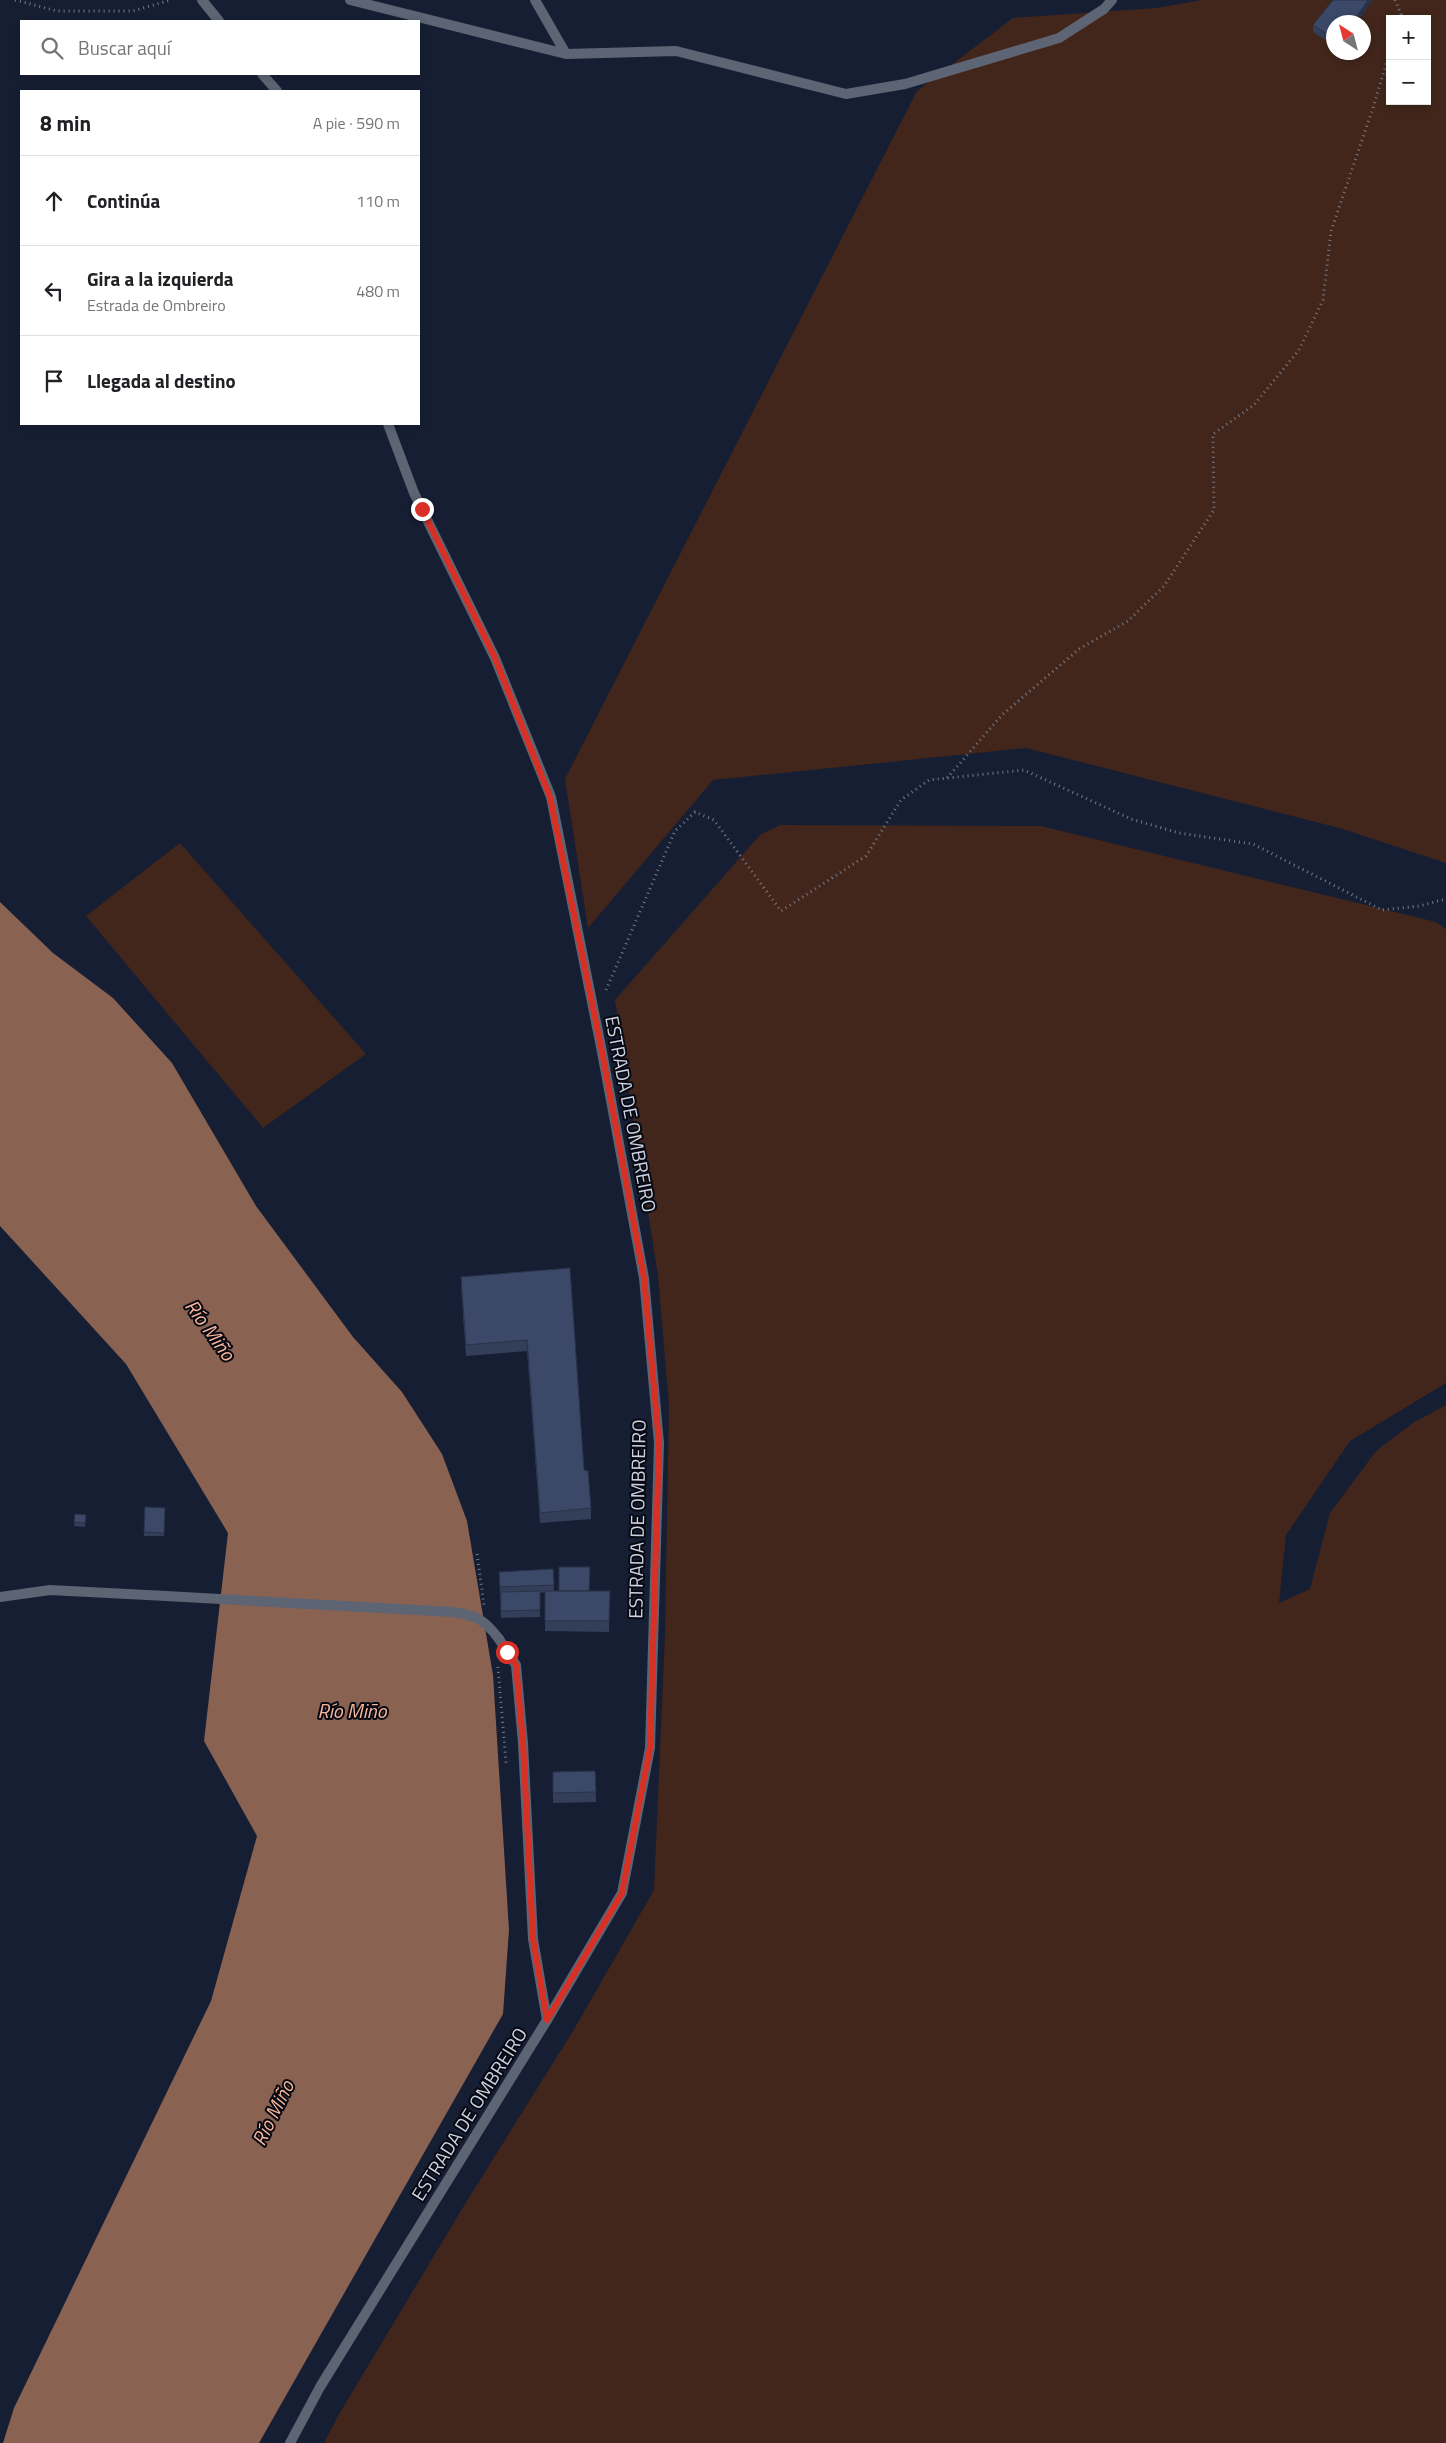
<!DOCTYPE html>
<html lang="es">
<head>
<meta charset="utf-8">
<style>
  :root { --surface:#fff; --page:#f6f6f6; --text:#202124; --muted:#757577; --line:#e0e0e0 }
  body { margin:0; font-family:"Titillium Web",sans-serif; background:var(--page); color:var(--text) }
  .controls { position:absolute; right:15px; top:15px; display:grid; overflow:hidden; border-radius:0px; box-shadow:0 2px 8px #0003 }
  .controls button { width:45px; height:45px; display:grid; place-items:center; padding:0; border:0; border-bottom:1px solid var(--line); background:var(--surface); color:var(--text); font:25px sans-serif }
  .compass { position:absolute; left:1326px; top:15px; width:45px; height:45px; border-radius:50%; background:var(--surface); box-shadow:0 2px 8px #0003; rotate:324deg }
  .stop { position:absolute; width:15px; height:15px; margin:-11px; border:4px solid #d93025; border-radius:50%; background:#fff }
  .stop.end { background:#d93025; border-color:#fff; box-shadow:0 1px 5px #0008 }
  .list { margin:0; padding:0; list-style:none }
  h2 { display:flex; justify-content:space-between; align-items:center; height:65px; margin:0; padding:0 20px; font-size:21px }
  h2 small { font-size:16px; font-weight:400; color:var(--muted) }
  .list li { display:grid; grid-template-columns:32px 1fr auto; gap:15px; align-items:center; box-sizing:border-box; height:90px; padding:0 20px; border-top:1px solid var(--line) }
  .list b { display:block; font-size:19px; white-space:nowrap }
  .list p { margin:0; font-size:16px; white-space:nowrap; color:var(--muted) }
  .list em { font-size:16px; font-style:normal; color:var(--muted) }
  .icon { flex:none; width:28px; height:28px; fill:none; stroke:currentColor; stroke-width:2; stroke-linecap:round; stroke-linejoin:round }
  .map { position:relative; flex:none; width:1446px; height:2443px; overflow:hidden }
  .search { position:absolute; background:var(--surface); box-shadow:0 2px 8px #0003; left:20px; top:20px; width:400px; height:55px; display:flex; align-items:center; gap:12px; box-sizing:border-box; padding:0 18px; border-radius:0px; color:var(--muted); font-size:19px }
  .panel { position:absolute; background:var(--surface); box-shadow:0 2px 8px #0003; left:20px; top:90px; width:400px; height:335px; border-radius:0px }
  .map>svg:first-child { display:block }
</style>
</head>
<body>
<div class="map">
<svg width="1446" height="2443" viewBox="0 0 1446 2443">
  <rect width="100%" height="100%" fill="#161e33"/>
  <path fill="#42261b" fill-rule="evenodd" d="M1202,0H1446V863L1343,829L1026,748L713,780L588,928L565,779L917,91L1013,18L1157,8ZM1390,19H1427V101H1390ZM1334,22H1364V52H1334Z
    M780,825L1041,826L1436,922L1446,929V1383L1350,1441L1286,1535L1279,1603L1310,1589L1330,1513L1376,1451L1413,1423L1446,1405V2443H324L338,2416L465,2204L573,2031L654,1890L665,1635L669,1405L658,1276L615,1000L760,835Z
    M180,843L366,1054L263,1128L86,916Z"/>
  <path fill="#896252" d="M0,902L53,953L113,998L172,1063L256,1206L353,1337L402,1392L442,1454L467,1521L493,1675L509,1930L503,2014L259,2443H3L14,2408L211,2001L257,1836L204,1741L228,1533L126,1364L0,1226Z"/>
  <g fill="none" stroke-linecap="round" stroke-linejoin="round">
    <path stroke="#747b8c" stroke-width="3" stroke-dasharray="1 4" stroke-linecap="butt" d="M15,0L57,11H133L171,0
      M1395,0L1401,14L1399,19
      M947,778L1002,715L1079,649L1128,621L1164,586L1214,510L1213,434L1254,405L1299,350L1323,300L1331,231L1373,108L1390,51
      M606,990L675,831L695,812L714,820L781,911L866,856L901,800L929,780L1024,770L1131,819L1179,833L1253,844L1382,910L1419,906L1446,899
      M477,1554L484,1605
      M498,1667L506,1763"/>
    <path stroke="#5d6473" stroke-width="10" d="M350,0L566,54L676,51L846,94L905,84L1059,38L1104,9L1112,0
      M535,0L566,54
      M0,1597L50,1590L166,1596
      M499,1639L516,1665L523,1743L533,1939L547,2020"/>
    <path stroke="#5d6473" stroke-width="10" d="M202,0L219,21
      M262,74L277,91
      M290,2443L320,2387L547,2020L622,1893L650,1748L659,1443L644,1278L602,1052L551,797L495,658L414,493L388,424"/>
    <path stroke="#5d6473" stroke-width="10" d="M166,1596L453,1612C477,1616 484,1619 499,1639"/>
  </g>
  <path fill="#333e59" d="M1334,22V46L1313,32V25Z
    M570,1268L584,1470L591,1508V1519L540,1523L527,1351L466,1356L461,1287V1277Z
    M145,1507L165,1508L164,1536H144Z
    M75,1514L86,1515L85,1527L74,1526Z
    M553,1569L554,1591H610L609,1632L545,1631V1592L540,1593V1617L501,1618L499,1572Z
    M595,1771L596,1802L553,1803V1772Z"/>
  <path fill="#293249" d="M1368,0H1373L1358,22H1353Z"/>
  <path fill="#3b4868" stroke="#293249" d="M1333,0H1368L1353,22H1334V39L1313,25Z
    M570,1268L584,1470L588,1471L591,1508L540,1513L527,1340L466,1345L461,1277Z
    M145,1507L165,1508L164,1533L144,1532Z
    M75,1514L86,1515L85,1523L74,1522Z
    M559,1567H590L589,1591H559Z
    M553,1569L554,1585L500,1587L499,1572Z
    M540,1591V1610L501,1611V1592Z
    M545,1591H610L609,1621H545Z
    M595,1771L596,1792L553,1793V1772Z"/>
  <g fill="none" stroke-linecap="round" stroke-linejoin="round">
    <path stroke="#d93025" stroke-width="6" d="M422,509L495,658L550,797L602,1052L644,1278L659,1443L650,1748L629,1856L622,1893L547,2020L533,1939L523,1743L516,1665L507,1652"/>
  </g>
  <g text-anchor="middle" stroke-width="4" stroke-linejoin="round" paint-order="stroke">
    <g font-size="19" fill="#cdd3e1" stroke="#060912">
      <text transform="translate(631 1114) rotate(79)" y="7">ESTRADA DE OMBREIRO</text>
      <text transform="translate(637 1519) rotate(-89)" y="7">ESTRADA DE OMBREIRO</text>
      <text transform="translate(469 2114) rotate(-58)" y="7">ESTRADA DE OMBREIRO</text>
    </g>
    <g font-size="20" font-style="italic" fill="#fab79c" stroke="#060912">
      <text transform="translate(210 1330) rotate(54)" y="7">Río Miño</text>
      <text x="352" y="1718">Río Miño</text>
      <text transform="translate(273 2113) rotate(-64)" y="7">Río Miño</text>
    </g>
  </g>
</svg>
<div class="controls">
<button>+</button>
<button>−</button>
</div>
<svg class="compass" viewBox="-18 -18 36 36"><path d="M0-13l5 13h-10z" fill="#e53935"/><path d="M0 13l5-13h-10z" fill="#757577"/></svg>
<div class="stop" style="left:507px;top:1652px"></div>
<div class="stop end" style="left:422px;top:509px"></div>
<div class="search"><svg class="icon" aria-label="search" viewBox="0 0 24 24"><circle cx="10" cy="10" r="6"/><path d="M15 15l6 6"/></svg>Buscar aquí</div>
<section class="panel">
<h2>8 min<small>A pie · 590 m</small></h2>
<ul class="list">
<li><svg class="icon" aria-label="ahead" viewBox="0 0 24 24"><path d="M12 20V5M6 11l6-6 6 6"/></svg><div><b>Continúa</b></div><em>110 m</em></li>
<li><svg class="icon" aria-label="left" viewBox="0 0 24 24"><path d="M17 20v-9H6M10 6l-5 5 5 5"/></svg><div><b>Gira a la izquierda</b><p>Estrada de Ombreiro</p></div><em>480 m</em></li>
<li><svg class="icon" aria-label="arrive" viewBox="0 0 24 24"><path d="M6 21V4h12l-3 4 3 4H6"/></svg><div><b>Llegada al destino</b></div></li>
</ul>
</section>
</div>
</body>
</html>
